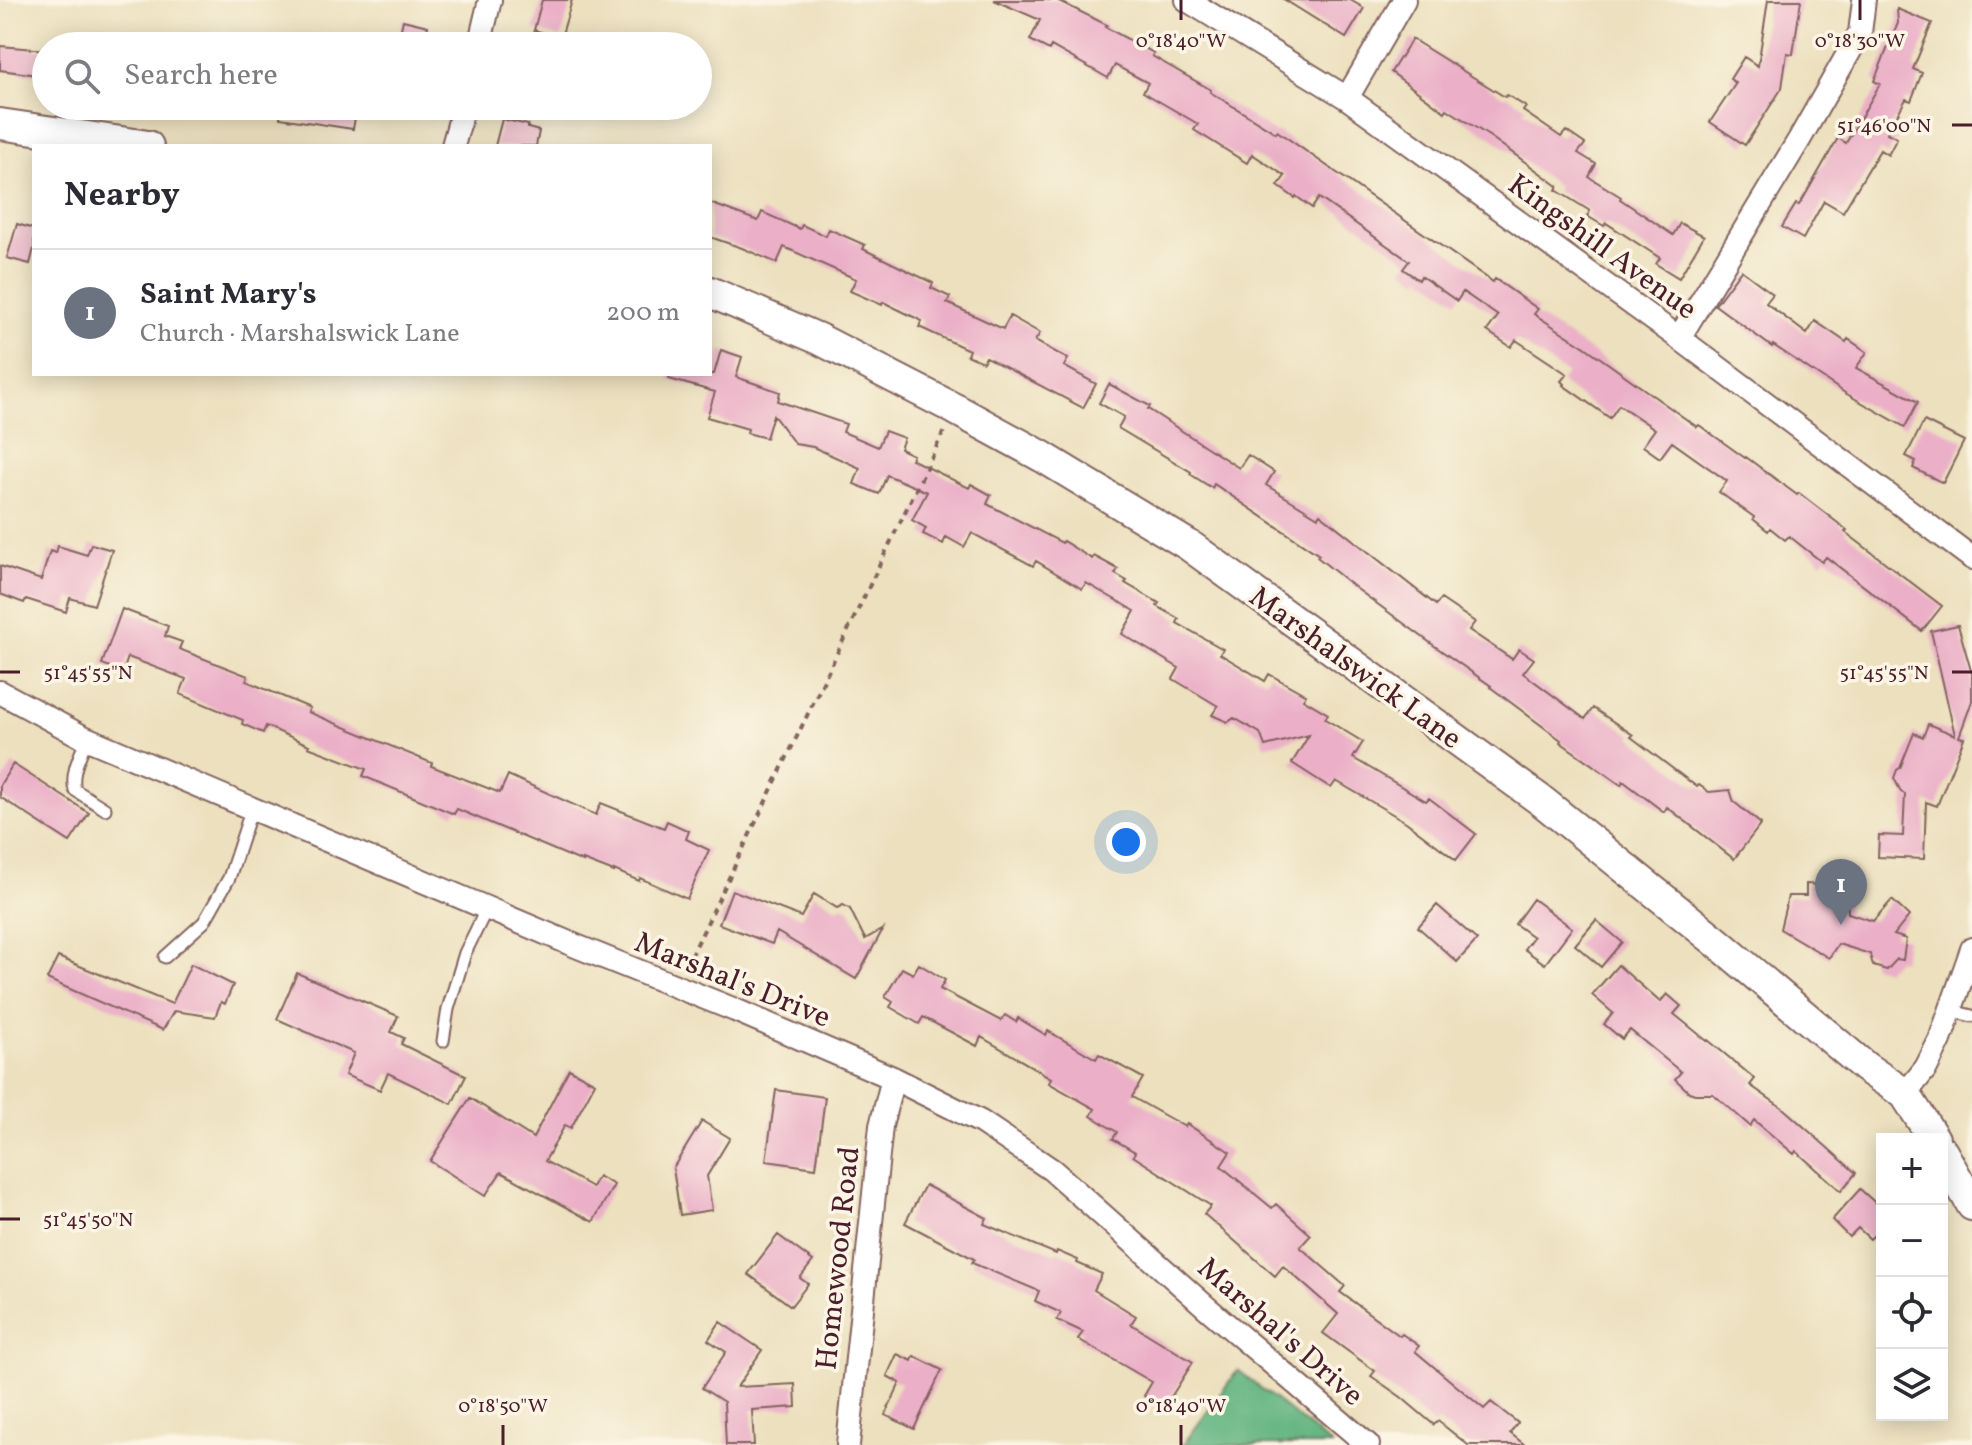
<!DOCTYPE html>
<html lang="en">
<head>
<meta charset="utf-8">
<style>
  :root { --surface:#fff; --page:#f7f7f7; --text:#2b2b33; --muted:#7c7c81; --line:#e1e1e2; --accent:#d1495b }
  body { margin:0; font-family:Vollkorn,serif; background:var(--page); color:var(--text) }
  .controls { position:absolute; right:24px; bottom:24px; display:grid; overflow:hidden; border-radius:0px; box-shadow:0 4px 20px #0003 }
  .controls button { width:72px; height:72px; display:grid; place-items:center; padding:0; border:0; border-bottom:2px solid var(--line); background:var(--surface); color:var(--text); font:40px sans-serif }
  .you { position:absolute; left:1126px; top:842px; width:28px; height:28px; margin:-20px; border:6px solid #fff; border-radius:50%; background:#1a73e8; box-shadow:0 0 0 12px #1a73e833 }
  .badge { display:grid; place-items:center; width:52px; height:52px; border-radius:50%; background:var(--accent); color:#fff; font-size:26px; font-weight:700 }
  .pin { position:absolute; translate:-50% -66px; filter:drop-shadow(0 2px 4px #0008) }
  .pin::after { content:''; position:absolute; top:42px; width:28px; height:24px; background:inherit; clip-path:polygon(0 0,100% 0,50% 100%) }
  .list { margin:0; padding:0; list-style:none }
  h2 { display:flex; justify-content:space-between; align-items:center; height:104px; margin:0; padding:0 32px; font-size:34px }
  h2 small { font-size:26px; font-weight:400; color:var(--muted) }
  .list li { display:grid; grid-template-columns:52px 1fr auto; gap:24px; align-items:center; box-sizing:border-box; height:128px; padding:0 32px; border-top:2px solid var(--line) }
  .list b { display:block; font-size:30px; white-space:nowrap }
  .list p { margin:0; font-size:26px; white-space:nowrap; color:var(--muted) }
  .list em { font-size:26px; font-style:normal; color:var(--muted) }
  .icon { flex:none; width:44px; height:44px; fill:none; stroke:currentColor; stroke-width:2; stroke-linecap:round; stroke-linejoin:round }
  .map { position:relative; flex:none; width:1972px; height:1445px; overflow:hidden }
  .search { position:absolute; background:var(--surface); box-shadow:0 4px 20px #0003; left:32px; top:32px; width:680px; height:88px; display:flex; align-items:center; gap:20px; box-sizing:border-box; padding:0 28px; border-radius:44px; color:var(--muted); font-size:30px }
  .panel { position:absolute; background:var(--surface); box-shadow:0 4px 20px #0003; left:32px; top:144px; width:680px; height:232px; border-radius:0px }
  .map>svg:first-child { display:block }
</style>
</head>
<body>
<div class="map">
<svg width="1972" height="1445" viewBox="0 0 1972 1445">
  <rect width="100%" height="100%" fill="#fcf5e5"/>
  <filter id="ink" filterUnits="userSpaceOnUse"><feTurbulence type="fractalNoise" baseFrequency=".0125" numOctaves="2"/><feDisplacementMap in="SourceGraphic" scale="16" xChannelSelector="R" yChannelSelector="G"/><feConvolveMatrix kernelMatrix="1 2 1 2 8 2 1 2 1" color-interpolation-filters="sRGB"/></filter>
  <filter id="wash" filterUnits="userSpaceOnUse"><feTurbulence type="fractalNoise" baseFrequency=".006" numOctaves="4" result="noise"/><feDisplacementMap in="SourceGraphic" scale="32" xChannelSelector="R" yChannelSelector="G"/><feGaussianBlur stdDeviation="1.8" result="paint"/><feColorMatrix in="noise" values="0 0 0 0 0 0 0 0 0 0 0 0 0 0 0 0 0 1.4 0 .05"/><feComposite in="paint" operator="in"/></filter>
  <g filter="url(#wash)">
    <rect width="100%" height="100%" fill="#ece0be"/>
    <path fill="#66b682" stroke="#586a56" stroke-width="2" d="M1238,1370L1332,1445H1183Z"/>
    <g id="blocks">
      <path fill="#ebb0c8" d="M542,0H572L561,38L534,30Z
        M994,0H1057L1107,25L1105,27L1154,53L1152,56L1211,90L1210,92L1276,133L1277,131L1493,282L1495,279L1538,309L1534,314L1585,347L1697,427L1699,425L1745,458L1746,457L1797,495L1799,493L1847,530L1845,532L1942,606L1922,631L1826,557L1822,562L1789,536L1785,540L1770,528L1768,531L1753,519L1754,517L1719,492L1727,481L1672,442L1660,458L1643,446L1655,429L1619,405L1610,418L1563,385L1564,384L1561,381L1567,374L1516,340L1511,347L1487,331L1498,316L1463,292L1457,301L1421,276L1419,280L1403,269L1409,261L1319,198L1312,208L1296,196L1295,198L1278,186L1285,176L1252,154L1247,163L1194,130L1198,124L1143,92L1148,83L1115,65L1108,78L1051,46L1049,50L1030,40L1040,20Z
        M1285,0H1350L1364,8L1346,38Z
        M1768,0H1801L1793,54L1787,53L1782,88L1745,145L1710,122L1736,83L1730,79L1744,57L1758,66Z
        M1897,9L1932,23L1913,69L1922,73L1911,101L1906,99L1887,133L1897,138L1888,155L1880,150L1843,212L1824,201L1803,239L1782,227L1796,204L1799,205L1803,199L1838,138L1846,143L1880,84L1874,81L1898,23Z
        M403,20L428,26L424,46H397Z
        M1412,39L1505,97L1507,95L1526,107L1523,111L1561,137L1566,131L1585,144L1578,153L1596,164L1589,177L1621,197L1620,199L1673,235L1680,223L1704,236L1679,278L1656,264L1660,258L1606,223L1604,226L1587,216L1590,211L1556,190L1558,186L1492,138L1447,109L1445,112L1391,72Z
        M0,46L46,50V76L0,70Z
        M281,106H357L353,129L280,118Z
        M502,119L528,125V128L539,131L536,146H495Z
        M710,203L758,221L762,212L800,229L802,225L826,236L829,229L865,245L863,249L933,283L931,288L950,297L947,303L1003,329L1010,316L1040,333L1035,341L1068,359L1064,366L1096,384L1083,408L986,357L983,362L967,355L969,350L919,327L922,321L883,302L882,305L850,291L856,279L784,247L777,263L742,248L710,237Z
        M17,224L34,229V248L30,264L7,258Z
        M1741,270L1773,294L1766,303L1807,334L1815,321L1846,342L1848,339L1867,352L1856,368L1918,402L1905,427L1845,393L1773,345L1772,347L1715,305Z
        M721,350L742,357L736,377L780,392L778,401L846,424L843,432L878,447L885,431L904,438L900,449L913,455L911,459L969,488L971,484L991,495L987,504L1062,543L1063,541L1092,559L1094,556L1118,569L1115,574L1127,581L1125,583L1159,603L1157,606L1179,619L1177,623L1223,649L1220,654L1265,681L1269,674L1306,695L1303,699L1328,714L1325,719L1363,742L1353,758L1426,801L1429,798L1476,834L1456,860L1406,822L1336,781L1331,788L1292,763L1309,735L1265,746L1260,733L1234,718L1228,722L1212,715L1218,706L1173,679L1179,668L1122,634L1135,611L1086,583L1082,589L1036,561L1033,566L972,533L964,547L946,537L943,544L923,534L926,528L912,520L927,492L887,475L879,494L854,484L860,468L813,447L795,444L773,415L766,438L747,433L748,429L707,417L715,392L669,379L670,374H714Z
        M1109,384L1150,406L1148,409L1165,420L1239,468L1248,455L1274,472L1266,485L1318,517L1320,514L1436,605L1441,599L1475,622L1469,630L1512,659L1519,649L1534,659L1523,673L1585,719L1593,708L1633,735L1631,737L1697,787L1699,785L1709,792L1730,790L1734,802L1761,824L1734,859L1667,807L1664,812L1623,781L1621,785L1560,742L1561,740L1490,687L1491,686L1436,647L1357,589L1317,557L1319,555L1214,484L1212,488L1190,474L1191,472L1118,428L1124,417L1099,403Z
        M1924,421L1964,441L1943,483L1913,468L1916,461L1906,456Z
        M91,544L112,550L94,605L70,598L66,612L26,599L24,603L0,594V566L41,580L50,551L56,553L58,546L87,555Z
        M122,609L168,626L165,636L182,642L179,649L248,676L246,681L310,708L308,712L432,763L431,766L500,793L508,775L596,815L601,803L664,828L667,821L689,831L686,839L709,850L687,899L640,878L639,881L614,870V872L583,860V862L457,809L454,814L363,776L366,769L308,747L309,745L266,726L263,733L242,724L243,720L180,694L186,679L128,657L123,672L102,664Z
        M1958,625L1972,674V701L1959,737L1964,738L1937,806L1926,802L1924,859L1878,857L1879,835L1903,836L1905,794L1901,792L1894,778L1897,770L1900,768L1914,733L1923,737L1928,724L1955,735L1931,631Z
        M13,764L89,813L70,842L0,797V785Z
        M1806,884L1836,886L1835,898H1847L1848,913L1873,921L1892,900L1909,916L1894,935L1906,939L1903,960L1897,959L1887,970L1873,966L1870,954L1838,944L1829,958L1780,929L1788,896H1806Z
        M732,890L801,917L814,894L837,908L843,905L850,909L865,939L883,929L856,979L777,932L772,944L719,924Z
        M1533,899L1572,928L1545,964L1524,949L1533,937L1515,924Z
        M1437,905L1477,940L1457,962L1418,927Z
        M1596,920L1622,942L1601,967L1575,945Z
        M58,957L172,1004L191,964L233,985L225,1004L221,1002L215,1017L174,1011L163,1030L47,979Z
        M919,964L945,980L940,989L1001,1021L1005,1015L1016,1022L1018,1018L1046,1035L1048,1031L1096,1059L1099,1054L1143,1078L1132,1097L1185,1127L1187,1124L1230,1152L1221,1166L1272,1208L1276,1204L1311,1235L1300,1247L1345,1286L1340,1292L1400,1336L1402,1334L1419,1346L1415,1351L1484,1409L1491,1402L1518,1423L1510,1433L1525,1445H1468L1438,1421L1434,1425L1401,1397L1371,1376L1375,1371L1323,1333L1338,1314L1283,1266L1275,1276L1204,1214L1211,1206L1133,1156L1135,1152L1113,1139L1117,1132L1091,1116L1095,1109L1049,1083L1051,1078L981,1037L977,1046L923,1017L919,1024L890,1007L893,1002L885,997L902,968L913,974Z
        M1618,965L1660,1002L1667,994L1681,1006L1674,1014L1707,1041L1708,1040L1755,1079L1750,1085L1784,1109L1856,1173L1841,1191L1796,1151L1794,1154L1754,1120L1750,1126L1713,1094H1695L1689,1092L1675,1079L1681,1072L1630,1030L1622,1039L1604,1024L1613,1013L1592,995Z
        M297,973L398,1016L391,1032L404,1038L401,1044L466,1076L452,1104L388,1073L380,1090L345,1075L354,1053L277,1019Z
        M569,1069L595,1083L571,1128L565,1125L545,1161L592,1187L598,1176L614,1185L593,1222L501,1172L485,1196L430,1161L470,1098L533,1138Z
        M776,1090L825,1097L816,1168L766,1161Z
        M702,1121L730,1138L707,1176L712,1210L680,1215L673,1168Z
        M925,1185L987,1218L984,1224L1056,1254L1057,1251L1078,1260L1077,1263L1102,1274L1094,1290L1136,1316L1131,1324L1193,1362L1164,1408L1144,1396L1152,1382L1078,1339L1083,1332L1057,1320L1061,1313L1035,1301L1039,1291L972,1263L974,1259L905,1223Z
        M1860,1189L1882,1209V1247L1873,1236L1870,1239L1858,1228L1849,1237L1832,1220Z
        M778,1235L813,1261L800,1278L808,1284L791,1306L748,1274Z
        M720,1322L762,1350L737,1387L795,1384L796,1407L752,1410L754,1445H726L724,1402L702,1388L726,1352L708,1340Z
        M897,1354L912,1361L914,1356L942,1370L914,1429L885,1415L900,1383L887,1376Z"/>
    </g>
  </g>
  <g filter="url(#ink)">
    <use href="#blocks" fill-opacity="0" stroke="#83635e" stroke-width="2"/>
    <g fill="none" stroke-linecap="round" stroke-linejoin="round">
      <defs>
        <path id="lane" d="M87,738C81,754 70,773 75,790L105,809
          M165,957L204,922L229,878L252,808
          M1952,1011L1972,1016
          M443,1041L448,1009L465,953L487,908"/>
        <path id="street" d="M1187,0L1347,98L1679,338L1972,558
          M479,46L490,0
          M1347,98L1404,0
          M453,146L464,106
          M1679,338L1799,140L1860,33L1864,0
          M0,692L81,736L576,946L735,1010L893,1078L981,1122L1052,1170L1206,1307L1368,1445
          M1905,1094L1926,1068L1940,1040L1972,949
          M848,1445L881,1126L893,1078"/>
        <path id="secondary" d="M0,124L148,146
          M710,292L819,339L955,409L1043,457L1190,546L1543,802L1718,943L1865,1067L1905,1094L1934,1139
          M1942,1152L1972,1205"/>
      </defs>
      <use href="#lane" stroke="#83635e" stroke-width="15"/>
      <use href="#street" stroke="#83635e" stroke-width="26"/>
      <use href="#secondary" stroke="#83635e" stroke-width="34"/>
      <path stroke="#83635e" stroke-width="4" stroke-dasharray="6 6" stroke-linecap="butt" d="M686,967L944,431"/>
      <use href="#lane" stroke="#fff" stroke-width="11"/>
      <use href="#street" stroke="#fff" stroke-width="22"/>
      <use href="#secondary" stroke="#fff" stroke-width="30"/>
    </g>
  </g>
  <path fill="none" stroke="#4a1f2b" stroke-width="3" d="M1181,0V20M1860,0V20M1952,125H1972M0,672H20M1952,672H1972M0,1219H20M503,1425V1445M1181,1425V1445"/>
  <g text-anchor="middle" stroke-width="7" stroke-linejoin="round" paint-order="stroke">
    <g font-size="30" fill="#4a1f2b" stroke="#fcf5e5">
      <text transform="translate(1603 246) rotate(36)" y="10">Kingshill Avenue</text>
      <text transform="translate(1356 667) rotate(36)" y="10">Marshalswick Lane</text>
      <text transform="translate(733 979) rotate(22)" y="10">Marshal's Drive</text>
      <text transform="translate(837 1258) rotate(-84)" y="10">Homewood Road</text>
      <text transform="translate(1281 1331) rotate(41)" y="10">Marshal's Drive</text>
    </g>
  </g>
  <g font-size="20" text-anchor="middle" fill="#4a1f2b" stroke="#fcf5e5" stroke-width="7" stroke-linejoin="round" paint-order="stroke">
    <text x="1181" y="47">0°18'40"W</text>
    <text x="1860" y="47">0°18'30"W</text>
    <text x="1884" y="132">51°46'00"N</text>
    <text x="88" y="679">51°45'55"N</text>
    <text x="1884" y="679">51°45'55"N</text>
    <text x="88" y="1226">51°45'50"N</text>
    <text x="503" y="1412">0°18'50"W</text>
    <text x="1181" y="1412">0°18'40"W</text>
  </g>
</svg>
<div class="controls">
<button>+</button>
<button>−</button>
<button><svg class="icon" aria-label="locate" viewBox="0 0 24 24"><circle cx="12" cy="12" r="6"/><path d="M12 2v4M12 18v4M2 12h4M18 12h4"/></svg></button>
<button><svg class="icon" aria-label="layers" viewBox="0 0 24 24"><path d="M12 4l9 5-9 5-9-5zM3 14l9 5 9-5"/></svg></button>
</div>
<div class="you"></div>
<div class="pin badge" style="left:1841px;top:925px;background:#6b7280">1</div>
<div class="search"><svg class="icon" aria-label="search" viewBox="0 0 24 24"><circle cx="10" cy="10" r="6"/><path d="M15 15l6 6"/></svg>Search here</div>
<section class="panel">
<h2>Nearby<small></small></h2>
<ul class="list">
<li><span class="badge" style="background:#6b7280">1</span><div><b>Saint Mary's</b><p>Church · Marshalswick Lane</p></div><em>200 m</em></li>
</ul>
</section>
</div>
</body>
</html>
